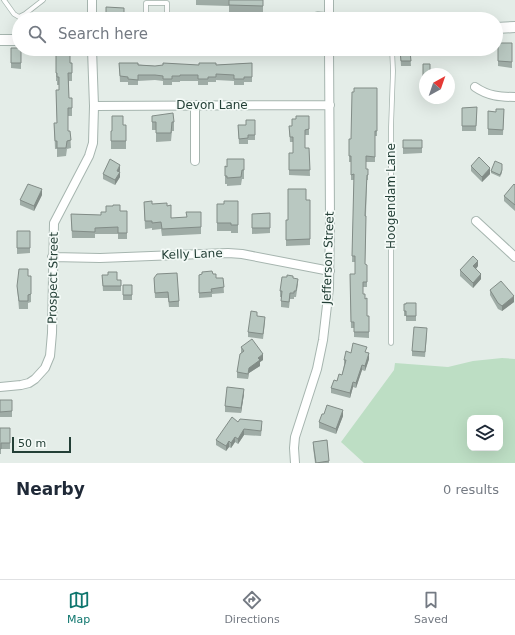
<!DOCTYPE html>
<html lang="en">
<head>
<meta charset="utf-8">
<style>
  :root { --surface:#fff; --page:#f6f6f7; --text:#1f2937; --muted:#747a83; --line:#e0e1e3; --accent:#0f766e }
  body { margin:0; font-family:"DejaVu Sans",sans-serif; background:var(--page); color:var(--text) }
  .controls { position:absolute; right:12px; bottom:12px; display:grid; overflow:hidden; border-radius:8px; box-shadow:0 4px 16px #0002 }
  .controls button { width:36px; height:36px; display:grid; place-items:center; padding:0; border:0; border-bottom:1px solid var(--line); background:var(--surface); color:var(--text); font:20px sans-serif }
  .compass { position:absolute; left:419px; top:68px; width:36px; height:36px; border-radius:50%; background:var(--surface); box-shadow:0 4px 16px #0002; rotate:40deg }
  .scale { position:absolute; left:12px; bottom:10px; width:59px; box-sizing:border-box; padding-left:4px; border:2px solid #233f36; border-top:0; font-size:11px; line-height:14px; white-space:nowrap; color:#233f36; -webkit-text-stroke:3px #f4faf7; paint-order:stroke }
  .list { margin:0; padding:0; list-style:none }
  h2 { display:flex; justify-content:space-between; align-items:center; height:52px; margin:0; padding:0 16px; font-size:17px }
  h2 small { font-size:13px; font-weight:400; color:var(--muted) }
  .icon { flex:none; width:22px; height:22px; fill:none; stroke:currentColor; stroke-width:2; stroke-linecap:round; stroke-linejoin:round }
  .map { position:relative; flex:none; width:515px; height:463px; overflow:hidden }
  .search { position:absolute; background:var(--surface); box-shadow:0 4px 16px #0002; left:12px; right:12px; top:12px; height:44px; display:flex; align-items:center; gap:10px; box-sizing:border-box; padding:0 14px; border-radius:22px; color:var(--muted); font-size:15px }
  .sheet { height:116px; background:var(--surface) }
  nav { display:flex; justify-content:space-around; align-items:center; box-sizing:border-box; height:56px; border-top:1px solid var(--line); background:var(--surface); font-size:11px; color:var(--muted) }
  nav a { display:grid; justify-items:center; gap:2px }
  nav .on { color:var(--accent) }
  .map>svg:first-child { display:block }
</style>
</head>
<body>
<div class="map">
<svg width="515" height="463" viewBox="0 0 515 463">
  <rect width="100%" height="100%" fill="#e4ede8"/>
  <path fill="#bddec4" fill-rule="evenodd" d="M502,358L515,359V463H364L341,442L394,370L395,363L448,367L473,361ZM470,418H500V448H470Z"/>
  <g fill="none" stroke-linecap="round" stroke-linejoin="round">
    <defs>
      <path id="service" d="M4,0L14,14L19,17L25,14L43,0
        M189,18L218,19
        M146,19V3H167V19
        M269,19L307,17L318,14L329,15
        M391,343V127L393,71L392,49"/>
      <path id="minor" d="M92,19V0
        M329,19V0
        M475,87C488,96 500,97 515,97
        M94,106L330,105
        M195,161V105
        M476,221L515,257
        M52,257L100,258L228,253L242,254L330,271
        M0,387L21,385L29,383L35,379L45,368L50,356L52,333L54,223L89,156L93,143L94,106L92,49
        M295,463L294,448L295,437L317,369L323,340L329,288L330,220L329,49"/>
      <path id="tertiary" d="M496,28L515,27
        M0,40H19"/>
    </defs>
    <use href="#service" stroke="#a6b5af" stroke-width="5.5"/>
    <use href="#minor" stroke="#a6b5af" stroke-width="10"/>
    <use href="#tertiary" stroke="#a6b5af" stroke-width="12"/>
    <use href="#service" stroke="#fff" stroke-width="4"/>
    <use href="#minor" stroke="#fff" stroke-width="8"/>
    <use href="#tertiary" stroke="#fff" stroke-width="10"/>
  </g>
  <path fill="#9faca6" d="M196,0H263V14L229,13V6L196,5Z
    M498,43H512V68L498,66Z
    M11,48L21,63V69L11,68Z
    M400,51H410L411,66H401Z
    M56,55L70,63H72V81H69V98H72V116H68V131H70L71,148L67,149L66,156L57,157V149H55L54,123H57L56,90H59V85H57V81H56Z
    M119,63L155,66L216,65L252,63V82H244V85H234V81L216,80V82H208V85H198V81H180V82H172V85H163V81L155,80L138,81V85H128V82H120Z
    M423,64L425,74V81H423Z
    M377,88V136H375V162H366V169H368V180H367L366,216L365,264L367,270V287H363V294L365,299L367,316H369V338L354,337V328H351L350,274H355V262H352L354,180H351V162H349V139H351Z
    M477,107L476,131H462V108Z
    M504,109L503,135H488V111L496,112Z
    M152,116L174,122V131H172L171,141L156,142V130H152Z
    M309,116V135H305V148H309L310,176L289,175V153H293V142H290L289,126H292L296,119Z
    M255,120V140H248V144H239L238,125H246Z
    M123,125H126V149H111V131H112Z
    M403,140H422V153L403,154Z
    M244,159V179H242L241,185L227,186V184H225V166L227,167Z
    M502,164V173L500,177L491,173V171Z
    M471,166L490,174L482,182L471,171Z
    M120,170V177L115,185L103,179V174Z
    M515,185V211L504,201V196Z
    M42,195L34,211L20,205V200Z
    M306,200H310V245L286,246V220H288Z
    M238,201V233H231V231H217V204H224Z
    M144,202L152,204L167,206L171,218L201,227V234L162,236L161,229L152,230V228L145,229Z
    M120,211H127V239H118V234H95V238H72L71,214L101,215Z
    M270,213V233L252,234V214Z
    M17,231H30V253L17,254Z
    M478,266L476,269L481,279L473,288L460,276V270Z
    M213,274L216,278H223L224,293L212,294V297L199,298V275Z
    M102,275L117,280H121V291H103Z
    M28,276H31V302L28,303V309H19L17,286Z
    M154,278L179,301V307H169L168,298H155Z
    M293,278L298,284L296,297H294V299H290L289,308L281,307V297H280V291Z
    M123,285H132V300H123Z
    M490,290L514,302L502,311L498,309L490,295Z
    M416,303V321H406V316H404V304Z
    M265,322L263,339L248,337V332Z
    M427,334L425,357L412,356V351Z
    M241,347L263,360L260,362V366L249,373L248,379L237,378V372L241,353Z
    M351,353H367L369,359L365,371L362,370L356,388L353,387L350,398L331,393V388L342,375L344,365V360Z
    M244,394L241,413L225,412V406Z
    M0,400H12V417H0Z
    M324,414L343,416L336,434L319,428V422Z
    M238,422L262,426L261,436L244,435L238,444L235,442L231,448L229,447L226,451L216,445V440Z
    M0,428H10V449H1V454H0Z
    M327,440L329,463H315L313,447V442Z"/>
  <path fill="#828c87" d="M120,165V170L117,176V171Z
    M490,168V174L482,182V177Z
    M120,172V177L115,185V180Z
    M42,189V195L34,211V206Z
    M478,261V266L473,272V266Z
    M481,274V279L473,288V283Z
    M514,296V302L502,311V306Z
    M369,353V359L365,371V366Z
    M263,354V360L260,362V366L249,373L248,379L249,368L258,358Z
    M362,365V370L356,388V383Z
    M353,382V387L350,398V393Z
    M244,389V394L241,413V408Z
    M343,410V416L336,434V429Z
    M244,429V435L238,444V439Z
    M235,437V442L231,448V443Z
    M229,441V447L226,451V446Z"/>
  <path fill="#b9c8c1" stroke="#828c87" d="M229,0H263V6L229,5Z
    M106,7L124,8V19H106Z
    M498,43H512V62L498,61Z
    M11,48H19V49H21V63H11Z
    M402,49H409V51H410L411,61H401L400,51H401Z
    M56,55H70V63H72V73H68L69,98H72V108H68V131H70L71,140L67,141L66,148H57V141H55L54,123H57L56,90H59V77H57V73H56Z
    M119,63H138V65L155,66L163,65V63L199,65V63H216V65L252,63V77H244V79H234V75L216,74V77H208V79H198V75H180V76H172V79H163V76L155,75H138V80L128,79V77L120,76Z
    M423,64H430V74H425V76H423Z
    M354,88H377V131H375V157L366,156V169H368V175H367L365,216H366L365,264L367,265V282H363V294H365V299L367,298V316H369V332H354V322H351L350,274H355V256H352L354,174L351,175V156H349V139H351L352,92H354Z
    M477,107L476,126H462V108Z
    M496,109H504L503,130L488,129V111L496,112Z
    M173,113L174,122H172L171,133H156V122H152V116Z
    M112,116H123V125H126V141H111V131H112Z
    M296,116H309V129L305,130V148H309L310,170H289V153H293V137H290L289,126H292V119H296Z
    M246,120H255V135H248V138L239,139L238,125H246Z
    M403,140H422V148H403Z
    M479,157L490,168L482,177L471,166Z
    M110,159L120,165L117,171L120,172L115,180L103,174Z
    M227,159H244V170H242L241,177L227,178V176H225V166L227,167Z
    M495,161L502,164V170L500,175L491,171Z
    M28,184L42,189L34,206L20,200Z
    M514,184L515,185V205L504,196Z
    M288,189H306V200H310V239L286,240V220H288Z
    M152,201V204L167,203V206L171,205V218L187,217L186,212H201V227L162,229L161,222L152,223V221H145L144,202Z
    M224,201H238V225H231V223H217V204H224Z
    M113,205H120V211H127V233H118V227L95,228V232L72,231L71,214L101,215V212H106V206H113Z
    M270,213V228H252V214Z
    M17,231H30V248H17Z
    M473,256L478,261L473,266L481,274L473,283L460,270Z
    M19,269H28V276H31V294L28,295V301H19L17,286Z
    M212,271L213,274H216V278H223L224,287L211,289L212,292L199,293V275L202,274V272Z
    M108,272H117V280H121V286H103L102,275H108Z
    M177,273L179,301L169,302L168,292L155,293L154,278L157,274Z
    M287,275L293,276V278L298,279L296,291H294V293H290L289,302L281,301L282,291H280L282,277H287Z
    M501,281L514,296L502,306L498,303L490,290Z
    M123,285H132V295H123Z
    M406,303H416V316H406V311H404V304H406Z
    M251,311L257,312V316L265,317L263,334L248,332Z
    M414,327L427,328L425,352L412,351Z
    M252,339L263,354L258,358L260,360L249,368L248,374L237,372L240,354L244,351L241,347Z
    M353,343L367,347L365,352L369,353L365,366L362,365L356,383L353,382L350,393L331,388L334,380L337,381L339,374L342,375L346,360H344L346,351L351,353Z
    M227,387L244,389L241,408L225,406Z
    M0,400H12V411L0,412Z
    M327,405L343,410L336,429L319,422L322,414H324Z
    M232,417L238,422L240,419L262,421L261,431L244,429L238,439L235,437L231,443L229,441L226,446L216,440Z
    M0,428H10V443H1V449H0Z
    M327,440L329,461L316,463L313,442Z"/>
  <g text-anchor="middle" stroke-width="3.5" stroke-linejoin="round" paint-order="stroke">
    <g font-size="12" fill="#233f36" stroke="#f4faf7">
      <text x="212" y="109">Devon Lane</text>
      <text transform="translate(391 196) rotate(-90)" y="4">Hoogendam Lane</text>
      <text transform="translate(192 254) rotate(-2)" y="4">Kelly Lane</text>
      <text transform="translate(328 258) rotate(-88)" y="4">Jefferson Street</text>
      <text transform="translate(53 278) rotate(-89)" y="4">Prospect Street</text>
    </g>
  </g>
</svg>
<div class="controls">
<button><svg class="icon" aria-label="layers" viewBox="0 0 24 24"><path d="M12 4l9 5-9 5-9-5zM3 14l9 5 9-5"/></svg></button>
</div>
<svg class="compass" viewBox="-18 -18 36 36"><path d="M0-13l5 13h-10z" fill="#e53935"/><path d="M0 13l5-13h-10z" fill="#747a83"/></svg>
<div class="scale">50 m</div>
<div class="search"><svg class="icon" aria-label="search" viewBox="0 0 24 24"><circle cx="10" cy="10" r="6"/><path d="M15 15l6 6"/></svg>Search here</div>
</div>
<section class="sheet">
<h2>Nearby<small>0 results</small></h2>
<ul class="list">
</ul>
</section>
<nav>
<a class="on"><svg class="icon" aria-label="map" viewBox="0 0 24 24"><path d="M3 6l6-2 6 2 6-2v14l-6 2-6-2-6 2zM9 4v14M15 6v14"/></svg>Map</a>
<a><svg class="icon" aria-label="directions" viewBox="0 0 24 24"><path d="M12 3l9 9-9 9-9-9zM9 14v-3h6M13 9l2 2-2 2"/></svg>Directions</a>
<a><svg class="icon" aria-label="saved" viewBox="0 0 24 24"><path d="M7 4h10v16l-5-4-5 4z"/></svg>Saved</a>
</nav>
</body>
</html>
